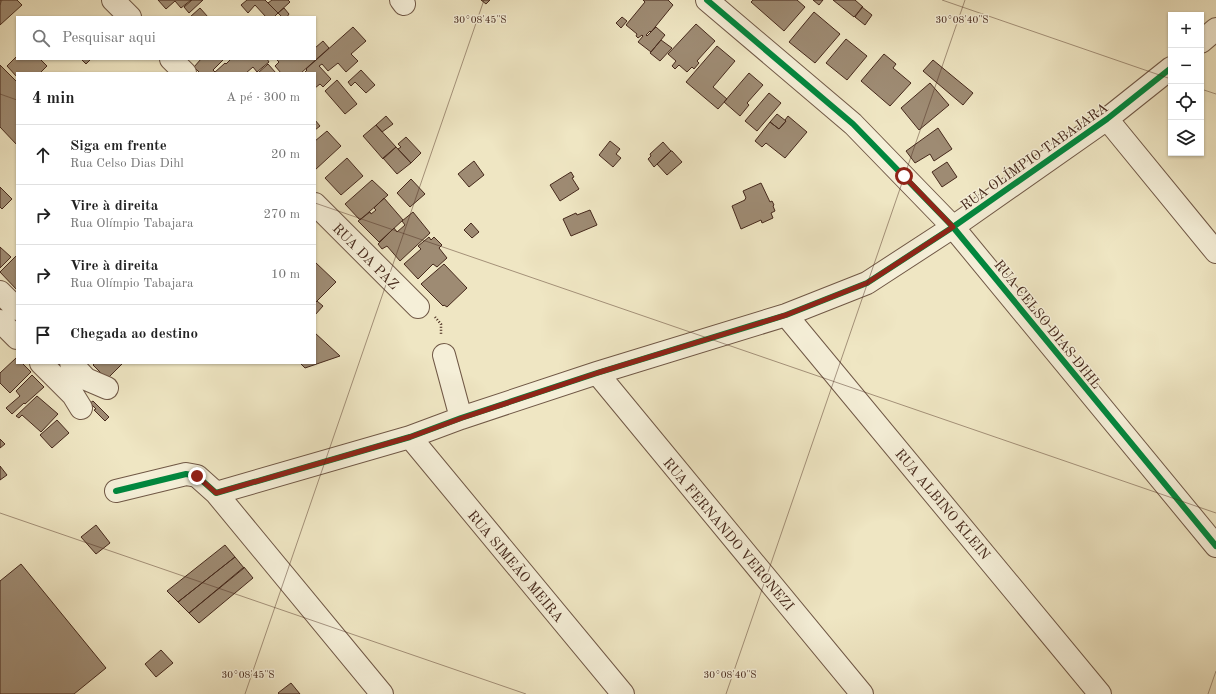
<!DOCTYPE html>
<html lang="pt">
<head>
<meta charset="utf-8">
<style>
  :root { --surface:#fff; --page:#f2f2f2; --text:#222; --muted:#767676; --line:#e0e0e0 }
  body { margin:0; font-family:"Old Standard TT",serif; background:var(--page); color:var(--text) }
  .controls { position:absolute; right:12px; top:12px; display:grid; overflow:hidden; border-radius:0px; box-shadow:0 1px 3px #0004 }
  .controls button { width:36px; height:36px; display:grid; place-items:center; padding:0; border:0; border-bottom:1px solid var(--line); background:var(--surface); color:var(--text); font:20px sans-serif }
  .stop { position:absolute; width:12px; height:12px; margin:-9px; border:3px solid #8f2418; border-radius:50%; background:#fff }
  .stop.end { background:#8f2418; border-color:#fff; box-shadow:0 1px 4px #0008 }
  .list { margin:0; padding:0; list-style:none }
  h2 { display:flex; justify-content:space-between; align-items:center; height:52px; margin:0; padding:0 16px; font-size:17px }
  h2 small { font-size:13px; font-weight:400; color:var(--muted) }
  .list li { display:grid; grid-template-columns:26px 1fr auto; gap:12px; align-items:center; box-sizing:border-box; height:60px; padding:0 16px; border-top:1px solid var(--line) }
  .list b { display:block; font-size:15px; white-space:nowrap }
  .list p { margin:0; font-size:13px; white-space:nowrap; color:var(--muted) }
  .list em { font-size:13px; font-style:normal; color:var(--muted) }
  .icon { flex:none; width:22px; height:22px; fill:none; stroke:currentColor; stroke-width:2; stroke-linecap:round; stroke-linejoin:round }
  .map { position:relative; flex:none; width:1216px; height:694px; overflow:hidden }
  .search { position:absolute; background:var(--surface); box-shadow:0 1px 3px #0004; left:16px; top:16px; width:300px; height:44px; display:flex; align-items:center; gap:10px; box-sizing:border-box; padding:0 14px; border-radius:0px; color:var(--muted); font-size:15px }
  .panel { position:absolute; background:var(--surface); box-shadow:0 1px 3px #0004; left:16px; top:72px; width:300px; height:292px; border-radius:0px }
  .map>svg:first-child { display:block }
</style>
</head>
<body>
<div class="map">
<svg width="1216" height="694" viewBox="0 0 1216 694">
  <rect width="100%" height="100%" fill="#efe6c3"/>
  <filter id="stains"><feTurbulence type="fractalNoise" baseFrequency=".005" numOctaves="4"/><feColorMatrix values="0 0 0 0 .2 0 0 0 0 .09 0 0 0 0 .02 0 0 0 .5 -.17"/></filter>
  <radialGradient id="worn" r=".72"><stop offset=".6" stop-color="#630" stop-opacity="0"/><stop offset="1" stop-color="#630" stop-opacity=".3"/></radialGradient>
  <path fill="#9e8b73" stroke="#46291c" d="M0,0H17L22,5L0,25Z
    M158,0H191L181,8L175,1L166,9Z
    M192,0H203L189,13L184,7Z
    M247,0H265L278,13L274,17H266L255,5L248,13L241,5Z
    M272,0H288L290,2L278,13L268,3Z
    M481,0H490L486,4Z
    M643,0H668L673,5L651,32L650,31L646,35L647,36L656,27L665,35L651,52L638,42L643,36L642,35L638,38L636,36L637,34L626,25L645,2Z
    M753,0H797L805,7L784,31L751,2Z
    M813,0H823L819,5Z
    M833,0H855L863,7L854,17Z
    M862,7L872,15L865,25L855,17Z
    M200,8L208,17H190Z
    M284,8L289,14L287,17H282L278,13Z
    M814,12L840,34L815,63L789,42Z
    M622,17L627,21L621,28L616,23Z
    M696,24L715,41L697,61L699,63L694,69L692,67L687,72L679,65L675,69L672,66L676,61L668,54Z
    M353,27L366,41L351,54L358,61L346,72L338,63L328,71L322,64L319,66L331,79L323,87L320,84L315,88V73H304L307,70L306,69Z
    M846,39L867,56L847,80L826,63Z
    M661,40L672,48L660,61L650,53Z
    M323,41L329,48L301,73H281L275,66L279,62L276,59H315V48Z
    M717,46L735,61L713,87L727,99L718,109L686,82Z
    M884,54L896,64L893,68L911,83L890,106L861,81Z
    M17,56V59H40L47,66L40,73H17V77L7,66Z
    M81,59H91L86,64Z
    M201,59H224L213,70L215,72L214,73H200L194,67Z
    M231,59H267L269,62L257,72L253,67L246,73H214L225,63L226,64Z
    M933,60L973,93L963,105L923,71Z
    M268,64L276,73H258Z
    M0,65L17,82V145L0,127Z
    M361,70L375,85L366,93L355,82L351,86L348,82Z
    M749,73L763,85L747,103L749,105L740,116L724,102Z
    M337,80L357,104L345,114L325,91Z
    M930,83L949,105L919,130L901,108Z
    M769,93L781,103L757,131L745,121Z
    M777,114L786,121L779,129L770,122Z
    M386,116L393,124L382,132L376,125Z
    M788,116L807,132L785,158L766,143L762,147L755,141L770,122L779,129L786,121L785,120Z
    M315,120L320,126L315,130Z
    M376,125L396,147L383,159L363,136Z
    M938,128L952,149L934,161L930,154L915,163L906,151Z
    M327,131L341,146L315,170V141Z
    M406,137L421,153L411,163L398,149L401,147L398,144Z
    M610,141L620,149L616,154L621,158L613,167L599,155Z
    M663,142L671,151L654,167L648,159L651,156L650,154Z
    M396,147L411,163L397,174L383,158Z
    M671,151H672L682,162L667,175L657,164Z
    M347,158L363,176L341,195L325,178Z
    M474,161L484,175L469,187L458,174Z
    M947,162L957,177L942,187L932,172Z
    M571,172L574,177L572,178L579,189L560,201L550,185Z
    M411,179L425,194L410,207L397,193Z
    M372,180L388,195L360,220L345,204Z
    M761,183L770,202L772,201L774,205L773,206L775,211L771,213L773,218L762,223L761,220L741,229L732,206L745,200V199L746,198L743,191Z
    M0,187L12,199L2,209L0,207Z
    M384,198L403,220L379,242L358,221L370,212L371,214L376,210L374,208Z
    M590,210L597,225L571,236L563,219L576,213L577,215Z
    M413,212L430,233L400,261L387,246L382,249L378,244L394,228L397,232L405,225L402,221Z
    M471,223L479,232L472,238L464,230Z
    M429,237L431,240L434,237L442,245L439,248L447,258L437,267L433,264L418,279L404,264L421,249L418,246Z
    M0,247L11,257L0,268Z
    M17,255V290L0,272Z
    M315,262L336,282L315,303Z
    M444,264L467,288L447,307L444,305L443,306L421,284Z
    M317,301L323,306L315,315V303Z
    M315,333L340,356L305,368L300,363H315Z
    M16,358L17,363H22L31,372L10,393L0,383V373Z
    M95,363H123L107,379L93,365Z
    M32,375L44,387L25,404L24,403L12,414L6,408L20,396L16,391Z
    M37,396L58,414L41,432L22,415L19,418L16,416Z
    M93,401L109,417L105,421L94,410L96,409L90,403Z
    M57,420L69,433L52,448L40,435Z
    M0,439L5,444L0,448Z
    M0,466L7,475L0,480Z
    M96,525L110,543L96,554L81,537Z
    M225,545L235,557L178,602L167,591Z
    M235,557L244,568L189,613L178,602Z
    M21,564L106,668L74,694H0V581Z
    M244,567L253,578L199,623L189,613Z
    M161,650L173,663L156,677L145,664Z
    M291,683L300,694H279L278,693Z"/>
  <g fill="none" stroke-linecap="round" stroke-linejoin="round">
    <defs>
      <path id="minor" d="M113,0L130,17
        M401,0L404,4
        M707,0L853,124L953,227L1216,546
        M1201,42L1216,29
        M171,59L185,73
        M1107,119L1216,252
        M315,204L418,307
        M0,292L17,309
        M786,315L1100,694
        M0,321L17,338
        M444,355L461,418
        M41,363L73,395L81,408
        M71,363L86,379L107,388
        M597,373L862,694
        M410,437L623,694
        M116,491L186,474L197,476L216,493L410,437L461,418L597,373L786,315L867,283L953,227L1107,119L1171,68
        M216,493L382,694"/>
    </defs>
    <use href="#minor" stroke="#705846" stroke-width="24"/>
    <path stroke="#46291c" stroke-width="2.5" stroke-dasharray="1 2" stroke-linecap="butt" d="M435,317L441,324V335"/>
    <use href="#minor" stroke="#f5efd8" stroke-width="22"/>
    <defs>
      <path id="cycleway" d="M707,0L853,124L953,227L1216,546
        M116,491L186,474L197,476L216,493L410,437L461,418L597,373L786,315L867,283L953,227L1107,119L1171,68"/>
    </defs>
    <use href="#cycleway" stroke="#f5efd8" stroke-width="8"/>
    <use href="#cycleway" stroke="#00873e" stroke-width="6"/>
  </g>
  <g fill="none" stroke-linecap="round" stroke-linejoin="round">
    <path stroke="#8f2418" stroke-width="5" d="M197,476L216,493L410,437L462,418L597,373L786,315L867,283L953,227L904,176"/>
  </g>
  <path fill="none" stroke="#46291c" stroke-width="1" stroke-opacity="0.45" d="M942,0L1171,79M0,5L2,0M1201,89L1216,94M0,94L17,100M315,203L1216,513M0,513L526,694M245,694L484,0M726,694L965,0M1208,694L1216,671"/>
  <g text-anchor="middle" stroke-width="3" stroke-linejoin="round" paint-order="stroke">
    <g font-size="14" fill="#46291c" stroke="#f5efd8">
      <text transform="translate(1034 156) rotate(-35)" y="5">RUA OLÍMPIO TABAJARA</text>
      <text transform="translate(366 256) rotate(45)" y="5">RUA DA PAZ</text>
      <text transform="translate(1048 324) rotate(51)" y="5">RUA CELSO DIAS DIHL</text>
      <text transform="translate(943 504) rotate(50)" y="5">RUA ALBINO KLEIN</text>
      <text transform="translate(729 534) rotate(50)" y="5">RUA FERNANDO VERONEZI</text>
      <text transform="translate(516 566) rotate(50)" y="5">RUA SIMEÃO MEIRA</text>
    </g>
  </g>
  <g font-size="10" text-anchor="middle" fill="#46291c" stroke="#f5efd8" stroke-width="3" stroke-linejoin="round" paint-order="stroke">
    <text x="480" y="23">30°08'45"S</text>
    <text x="962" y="23">30°08'40"S</text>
    <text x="248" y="678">30°08'45"S</text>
    <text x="730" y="678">30°08'40"S</text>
  </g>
  <rect width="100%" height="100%" filter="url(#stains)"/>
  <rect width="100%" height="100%" fill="url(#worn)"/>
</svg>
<div class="controls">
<button>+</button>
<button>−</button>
<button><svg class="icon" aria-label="locate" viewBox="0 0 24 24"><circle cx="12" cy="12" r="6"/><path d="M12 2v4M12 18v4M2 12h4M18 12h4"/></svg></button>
<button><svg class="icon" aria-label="layers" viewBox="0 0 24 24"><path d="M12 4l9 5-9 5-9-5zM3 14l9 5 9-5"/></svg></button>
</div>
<div class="stop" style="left:904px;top:176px"></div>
<div class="stop end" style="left:197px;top:476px"></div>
<div class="search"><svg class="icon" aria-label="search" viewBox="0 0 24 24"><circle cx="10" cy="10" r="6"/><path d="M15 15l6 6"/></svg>Pesquisar aqui</div>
<section class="panel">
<h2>4 min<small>A pé · 300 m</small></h2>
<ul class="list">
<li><svg class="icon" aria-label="ahead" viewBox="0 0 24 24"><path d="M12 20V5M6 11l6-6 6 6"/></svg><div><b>Siga em frente</b><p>Rua Celso Dias Dihl</p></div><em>20 m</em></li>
<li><svg class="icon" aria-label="right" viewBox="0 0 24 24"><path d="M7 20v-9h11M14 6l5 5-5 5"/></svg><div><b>Vire à direita</b><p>Rua Olímpio Tabajara</p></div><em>270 m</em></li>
<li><svg class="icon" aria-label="right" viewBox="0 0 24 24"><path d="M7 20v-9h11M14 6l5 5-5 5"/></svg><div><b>Vire à direita</b><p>Rua Olímpio Tabajara</p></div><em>10 m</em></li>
<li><svg class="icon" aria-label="arrive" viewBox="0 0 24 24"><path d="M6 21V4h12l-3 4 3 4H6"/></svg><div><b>Chegada ao destino</b></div></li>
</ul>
</section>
</div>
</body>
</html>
